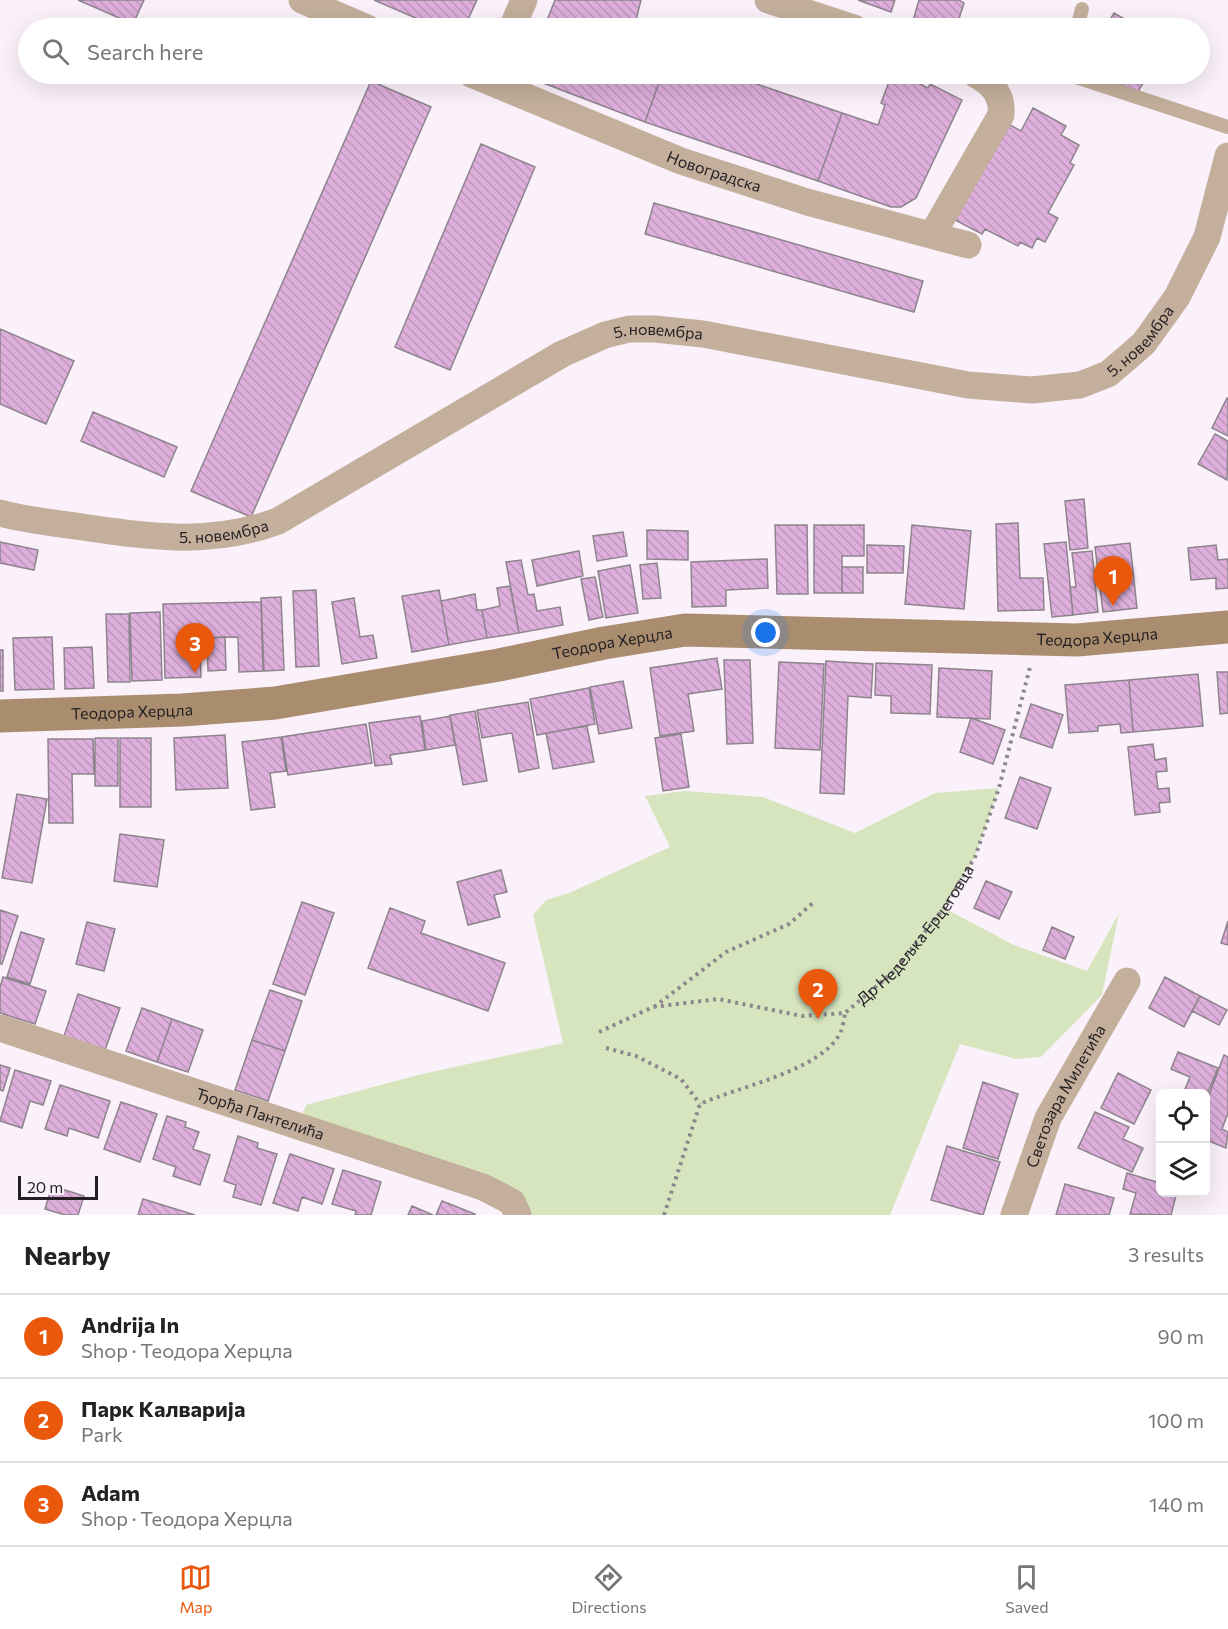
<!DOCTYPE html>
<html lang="en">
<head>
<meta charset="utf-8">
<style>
  :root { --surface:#fff; --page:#f6f6f6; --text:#222; --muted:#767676; --line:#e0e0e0; --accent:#ea580c }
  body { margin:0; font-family:Commissioner,sans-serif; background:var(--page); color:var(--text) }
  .controls { position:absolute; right:18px; bottom:18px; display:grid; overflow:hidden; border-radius:9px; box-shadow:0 6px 24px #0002 }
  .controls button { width:54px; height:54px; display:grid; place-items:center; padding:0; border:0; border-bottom:2px solid var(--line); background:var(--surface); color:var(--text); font:30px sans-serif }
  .scale { position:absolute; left:18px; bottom:15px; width:80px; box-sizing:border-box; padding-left:6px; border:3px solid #231f23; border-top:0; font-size:16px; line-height:21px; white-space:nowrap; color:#231f23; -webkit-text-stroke:4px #fbf1fb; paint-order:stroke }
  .you { position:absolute; left:766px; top:633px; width:21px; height:21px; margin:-15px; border:4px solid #fff; border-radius:50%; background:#1a73e8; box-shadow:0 0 0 9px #1a73e833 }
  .badge { display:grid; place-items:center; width:39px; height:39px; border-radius:50%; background:var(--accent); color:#fff; font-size:20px; font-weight:700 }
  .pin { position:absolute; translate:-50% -50px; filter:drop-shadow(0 2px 3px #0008) }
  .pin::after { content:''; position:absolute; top:32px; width:21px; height:18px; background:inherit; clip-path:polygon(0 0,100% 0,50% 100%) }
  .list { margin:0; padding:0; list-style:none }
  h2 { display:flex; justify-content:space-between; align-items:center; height:78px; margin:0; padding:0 24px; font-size:26px }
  h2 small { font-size:20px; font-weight:400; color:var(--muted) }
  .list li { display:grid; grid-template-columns:39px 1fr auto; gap:18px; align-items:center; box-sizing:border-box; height:84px; padding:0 24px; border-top:2px solid var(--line) }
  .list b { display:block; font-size:22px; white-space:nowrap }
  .list p { margin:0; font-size:20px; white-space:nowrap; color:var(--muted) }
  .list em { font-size:20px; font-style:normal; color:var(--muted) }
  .icon { flex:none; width:33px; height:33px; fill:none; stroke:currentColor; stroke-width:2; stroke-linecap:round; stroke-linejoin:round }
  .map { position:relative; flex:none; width:1228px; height:1215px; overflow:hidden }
  .search { position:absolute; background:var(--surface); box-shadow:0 6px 24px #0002; left:18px; right:18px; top:18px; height:66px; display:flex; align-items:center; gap:15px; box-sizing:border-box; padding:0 21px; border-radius:33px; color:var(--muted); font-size:22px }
  .sheet { height:330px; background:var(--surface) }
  nav { display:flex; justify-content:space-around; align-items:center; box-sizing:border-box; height:84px; border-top:2px solid var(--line); background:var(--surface); font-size:16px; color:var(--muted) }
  nav a { display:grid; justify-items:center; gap:3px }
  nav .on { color:var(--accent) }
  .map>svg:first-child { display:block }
</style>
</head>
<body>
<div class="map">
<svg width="1228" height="1215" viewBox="0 0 1228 1215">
  <defs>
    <pattern id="building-back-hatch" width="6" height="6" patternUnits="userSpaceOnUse" patternTransform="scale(1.5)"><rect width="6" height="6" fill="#deafdc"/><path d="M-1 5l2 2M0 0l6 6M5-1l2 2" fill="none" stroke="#be96bc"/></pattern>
  </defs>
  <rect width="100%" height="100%" fill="#fbf1fb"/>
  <path fill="#d7e5bf" d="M999,788L975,857L944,908L1014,945L1087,971L1119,913L1102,995L1041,1057L1016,1059L960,1044L890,1215H518L305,1130L303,1113L306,1105L418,1075L563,1043L533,915L546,900L569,893L670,847L645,796L685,791L763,797L855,833L935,793Z"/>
  <path fill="url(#building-back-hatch)" stroke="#8e848d" stroke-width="1.5" d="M78,0H144L133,24Z
    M374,0H477L464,28H439Z
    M555,0H641L634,28L625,26L544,28Z
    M858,0H895L891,12Z
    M919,0H959L964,3L956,28H927L912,24Z
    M1114,13L1140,28H1105Z
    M526,74H662L645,122L525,76Z
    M662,74H727L842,113L818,181L645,122Z
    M892,74H900L928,88L930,84L962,100L916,198L901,207H891L818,181L842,113L878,125L885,105L881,103Z
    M1103,74H1149L1137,93Z
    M371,81L431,107L251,517L191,491Z
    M1033,108L1066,126L1061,135L1079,145L1070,163L1074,165L1048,213L1058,218L1045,242L1037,238L1032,248L1020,242L1018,246L985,229L982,234L955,220L1007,123L1021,131Z
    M481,144L535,167L450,370L395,347Z
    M654,203L923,281L914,312L645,234Z
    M0,329L74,361L46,424L0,404Z
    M1227,398L1228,399V436L1212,428Z
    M93,412L177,447L164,477L81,441Z
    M1215,434L1228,441L1227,480L1198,464Z
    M1084,499L1088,548L1070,550L1065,501Z
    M1018,523L1020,578H1043L1044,610L998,611L996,524Z
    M775,525H807L808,594H777Z
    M814,525H864V556H842V593H814Z
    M912,525L971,531L964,609L905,604Z
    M647,530L688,531V560L647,559Z
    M623,532L627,556L597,561L593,536Z
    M0,542L38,550L34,570L0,563Z
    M1066,542L1073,615L1052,617L1044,544Z
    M1130,543L1137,608L1103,612L1095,547Z
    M867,545L904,546L903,573H867Z
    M1216,545L1218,560L1228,559V588L1216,589V578L1191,580L1188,548Z
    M579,551L583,576L537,586L532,560Z
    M1092,551L1098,612L1073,615L1070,587H1076L1072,553Z
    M767,559L768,588L726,590V606L692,607L691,562Z
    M521,560L528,595L534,594L537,611L560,607L563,625L519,633L506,562Z
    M657,563L661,598L643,599L640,565Z
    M630,565L638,613L606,618L598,571Z
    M842,567H863V593H842Z
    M595,577L603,617L589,620L581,579Z
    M510,586L519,633L487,638L482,610L500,606L497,588Z
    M316,590L319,666L296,667L293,591Z
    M439,590L449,645L412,652L402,596Z
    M475,594L477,610H482L487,638L449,645L441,601Z
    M281,597L284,670L264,671L261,598Z
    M354,598L360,637L373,635L377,658L342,664L332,602Z
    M261,602L263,671L239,672L238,637L200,638L201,677L165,678L163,604Z
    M160,612L162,680L132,681L130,613Z
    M106,614H129L130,682H108Z
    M52,637L54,689L15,690L13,638Z
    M225,637L226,670L208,671L207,638Z
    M92,647L94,688L65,689L64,648Z
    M0,650H3V691H0Z
    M717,658L722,689L688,694L694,731L660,736L650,668Z
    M724,660H750L753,743L727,744Z
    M826,661L873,664L871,698L848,696L844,794L820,793Z
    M779,662L824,664L820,750L775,748Z
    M876,663L932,665L930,714L891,713V696L875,695Z
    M939,668L992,671L990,719L937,717Z
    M1217,672H1228V713L1220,714Z
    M1198,674L1203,726L1133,732L1129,680Z
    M1129,680L1133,732L1121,733L1120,724L1098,726V731L1069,733L1065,685Z
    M623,681L632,728L599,734L590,687Z
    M589,688L595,724L537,735L530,699Z
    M528,702L539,768L519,772L512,733L482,738L477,710Z
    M1031,704L1063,715L1052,748L1020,737Z
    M475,711L487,781L463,785L450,715Z
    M420,716L425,750L390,755L392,764L375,766L369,723Z
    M450,716L455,745L426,750L422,721Z
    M971,718L1005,730L993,764L960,752Z
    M366,724L372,763L288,775L282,737Z
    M587,726L594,762L553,769L546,733Z
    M681,734L689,787L663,791L655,738Z
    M225,735L228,788L176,790L174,738Z
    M281,737L286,771L270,773L275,807L251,810L242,742Z
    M95,738H118V786H95Z
    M120,738H151V807H120Z
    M48,739H93L94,774H72L73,823H49Z
    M1153,744L1155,760L1166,758L1167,771L1156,772L1158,789L1169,788L1170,802L1159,803L1160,812L1135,815L1128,747Z
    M1020,777L1051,788L1037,829L1005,818Z
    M17,794L47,799L32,883L2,878Z
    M120,834L164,840L157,887L114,881Z
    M501,870L507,892L494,895L500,917L468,925L457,882Z
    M986,881L1012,892L999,919L974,908Z
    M302,902L334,913L305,995L273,984Z
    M390,908L425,921L421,933L505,963L488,1011L368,968Z
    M0,910L18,916L2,964H0Z
    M1228,921V945L1221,943Z
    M87,922L115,929L104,971L76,964Z
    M1052,927L1074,937L1065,959L1043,950Z
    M21,932L44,939L30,984L7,977Z
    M3,977L46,991L35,1024L0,1013V987Z
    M1165,977L1200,996L1184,1027L1149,1008Z
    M270,990L302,1001L285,1051L252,1040Z
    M78,994L120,1008L104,1053L63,1039Z
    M1200,996L1227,1010L1219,1025L1192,1011Z
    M142,1008L172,1019L157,1062L126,1051Z
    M172,1019L203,1030L188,1072L157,1062Z
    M252,1040L285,1051L268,1101L235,1090Z
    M1178,1052L1218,1068L1206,1097V1094H1183L1190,1077L1171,1069Z
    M1224,1055L1228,1057V1113L1222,1129L1228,1132L1226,1148L1206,1140V1103Z
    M0,1065L10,1068L3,1091L0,1090Z
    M15,1070L51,1081L43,1105L30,1101L22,1128L0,1121Z
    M1118,1073L1151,1090L1134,1124L1101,1108Z
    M983,1082L1018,1094L998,1159L963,1148Z
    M60,1085L110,1101L98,1138L69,1128L67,1136L45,1129Z
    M121,1102L157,1114L140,1162L104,1149Z
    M1095,1112L1129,1127L1123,1139L1143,1148L1132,1172L1078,1148Z
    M167,1116L186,1122L185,1127L199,1132L193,1149L210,1155L200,1185L173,1176L176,1167L153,1159Z
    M238,1136L258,1143L257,1148L277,1154L261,1205L233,1197L236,1185L224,1181Z
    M947,1146L1000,1162L983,1215L931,1200Z
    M290,1154L334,1169L322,1204L302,1197L298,1211L273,1203Z
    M343,1170L381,1182L371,1215H355L356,1211L332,1204Z
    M1127,1173L1160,1183V1192H1177L1171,1215L1130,1214L1136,1193L1123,1189Z
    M1065,1184L1114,1198L1109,1215H1056Z
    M52,1186L84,1196L78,1215H65L45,1209Z
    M143,1199L195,1215H138Z
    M442,1201L475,1214V1215H436Z
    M412,1206L433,1215H408Z"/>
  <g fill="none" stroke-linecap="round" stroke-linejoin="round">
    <g stroke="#8d868d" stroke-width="4" stroke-dasharray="3 4.5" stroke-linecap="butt">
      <path d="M654,1007L726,952L789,924L815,901"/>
      <path id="s1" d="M599,1032L653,1007L718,999L802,1016L845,1013L892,973L944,908L975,857L999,788L1030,667"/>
      <path d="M606,1048L636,1056L681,1079L700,1104"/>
      <path d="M664,1215L700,1104C737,1087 825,1070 841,1031C843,1026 844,1019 845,1013"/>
    </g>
    <path stroke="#c3af9b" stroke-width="14" d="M1077,28L1082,9
      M1067,74L1228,127"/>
    <g stroke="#c3af9b" stroke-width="27">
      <path d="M302,0L367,28"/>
      <path d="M768,0L854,28"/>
      <path d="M512,28L524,0"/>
      <path id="s2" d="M471,74L681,161L807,202L968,245"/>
      <path d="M932,235L1001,115C1003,95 992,83 975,74"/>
      <path id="s3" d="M0,513C26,520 55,523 82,527C151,537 211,546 278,521L562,354L605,335L629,329H655L703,334L968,385L1032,390L1080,385L1108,374L1127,358L1144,343L1177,297L1207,237L1228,156"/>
      <path id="s4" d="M0,1028L483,1187L512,1202L518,1215"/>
      <path id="s5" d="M1014,1215L1048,1118L1127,981"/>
    </g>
    <path stroke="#aa8d6f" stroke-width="33" id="s6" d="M0,716L182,710L275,703L499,665L604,643L685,630L1077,640L1228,627"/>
  </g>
  <g text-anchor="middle" stroke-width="4.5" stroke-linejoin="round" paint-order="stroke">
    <g font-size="16" fill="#231f23" stroke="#fbf1fb">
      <text dy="6" stroke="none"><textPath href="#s2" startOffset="262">Новоградска</textPath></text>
      <text dy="6" stroke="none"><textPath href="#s3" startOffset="712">5. новембра</textPath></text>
      <text dy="6" stroke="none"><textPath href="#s3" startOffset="1216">5. новембра</textPath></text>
      <text dy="6" stroke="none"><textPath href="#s3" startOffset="226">5. новембра</textPath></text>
      <text dy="6" stroke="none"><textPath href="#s6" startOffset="1104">Теодора Херцла</textPath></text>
      <text dy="6" stroke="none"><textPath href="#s6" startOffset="618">Теодора Херцла</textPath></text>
      <text dy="6" stroke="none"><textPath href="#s6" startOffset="132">Теодора Херцла</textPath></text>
      <text dy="6" stroke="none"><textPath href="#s1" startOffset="360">Др Недељка Ерцеговца</textPath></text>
      <text dy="6" stroke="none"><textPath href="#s5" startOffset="130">Светозара Милетића</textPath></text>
      <text dy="6" stroke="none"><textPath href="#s4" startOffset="274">Ђорђа Пантелића</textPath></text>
    </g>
  </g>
</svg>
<div class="controls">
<button><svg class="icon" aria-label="locate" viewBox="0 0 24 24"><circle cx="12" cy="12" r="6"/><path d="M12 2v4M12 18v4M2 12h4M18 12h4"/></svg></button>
<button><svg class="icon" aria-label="layers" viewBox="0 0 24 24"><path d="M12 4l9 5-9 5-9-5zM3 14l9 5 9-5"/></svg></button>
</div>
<div class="scale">20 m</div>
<div class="you"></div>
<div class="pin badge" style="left:1113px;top:606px">1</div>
<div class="pin badge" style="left:818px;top:1019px">2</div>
<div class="pin badge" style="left:195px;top:673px">3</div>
<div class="search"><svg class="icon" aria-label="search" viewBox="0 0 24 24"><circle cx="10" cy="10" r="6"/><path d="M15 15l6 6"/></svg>Search here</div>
</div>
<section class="sheet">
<h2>Nearby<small>3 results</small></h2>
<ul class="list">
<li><span class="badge">1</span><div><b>Andrija In</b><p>Shop · Теодора Херцла</p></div><em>90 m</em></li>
<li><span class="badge">2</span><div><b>Парк Калварија</b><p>Park</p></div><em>100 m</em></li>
<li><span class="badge">3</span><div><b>Adam</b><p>Shop · Теодора Херцла</p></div><em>140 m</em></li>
</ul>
</section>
<nav>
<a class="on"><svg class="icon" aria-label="map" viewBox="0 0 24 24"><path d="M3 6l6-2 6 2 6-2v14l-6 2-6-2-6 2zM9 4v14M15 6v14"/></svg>Map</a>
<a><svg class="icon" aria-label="directions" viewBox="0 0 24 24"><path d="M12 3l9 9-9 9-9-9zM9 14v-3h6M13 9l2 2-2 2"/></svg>Directions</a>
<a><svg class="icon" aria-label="saved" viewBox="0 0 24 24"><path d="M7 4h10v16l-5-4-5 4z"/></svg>Saved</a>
</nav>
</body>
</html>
